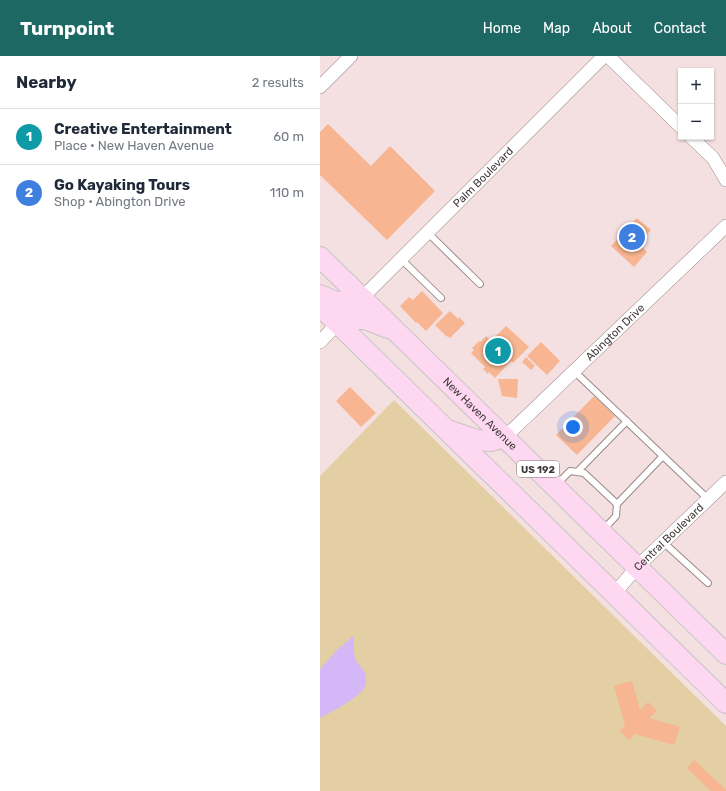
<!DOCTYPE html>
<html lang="en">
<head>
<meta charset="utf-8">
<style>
  :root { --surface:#fff; --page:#f6f6f7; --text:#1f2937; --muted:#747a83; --line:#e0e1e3; --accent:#1d6863 }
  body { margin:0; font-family:Rubik,sans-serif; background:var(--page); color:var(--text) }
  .controls { position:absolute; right:12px; top:12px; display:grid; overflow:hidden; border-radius:0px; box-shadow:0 1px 3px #0004 }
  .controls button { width:36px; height:36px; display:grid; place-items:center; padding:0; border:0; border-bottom:1px solid var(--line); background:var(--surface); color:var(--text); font:20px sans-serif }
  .you { position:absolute; left:253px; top:371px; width:14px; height:14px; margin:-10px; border:3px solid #fff; border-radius:50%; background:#1a73e8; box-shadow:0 0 0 6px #1a73e833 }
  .badge { display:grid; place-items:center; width:26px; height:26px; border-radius:50%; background:var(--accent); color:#fff; font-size:13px; font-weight:700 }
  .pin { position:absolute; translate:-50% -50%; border:2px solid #fff; box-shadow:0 1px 4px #0006 }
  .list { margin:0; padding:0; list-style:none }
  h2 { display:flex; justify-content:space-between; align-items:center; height:52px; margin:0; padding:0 16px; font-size:17px }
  h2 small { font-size:13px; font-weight:400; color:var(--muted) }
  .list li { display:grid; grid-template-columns:26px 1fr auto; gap:12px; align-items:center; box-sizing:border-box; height:56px; padding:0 16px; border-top:1px solid var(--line) }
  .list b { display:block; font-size:15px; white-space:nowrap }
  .list p { margin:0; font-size:13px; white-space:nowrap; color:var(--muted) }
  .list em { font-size:13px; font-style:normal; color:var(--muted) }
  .map { position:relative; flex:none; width:406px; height:735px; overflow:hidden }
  header { display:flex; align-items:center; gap:24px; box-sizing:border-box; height:56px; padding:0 20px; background:var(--accent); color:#fff }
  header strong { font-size:19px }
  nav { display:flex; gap:22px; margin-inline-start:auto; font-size:14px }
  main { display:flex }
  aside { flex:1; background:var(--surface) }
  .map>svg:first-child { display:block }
</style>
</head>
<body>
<header>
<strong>Turnpoint</strong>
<nav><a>Home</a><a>Map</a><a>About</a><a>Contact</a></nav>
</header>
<main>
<aside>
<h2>Nearby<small>2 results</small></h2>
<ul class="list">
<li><span class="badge" style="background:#0f9aa8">1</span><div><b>Creative Entertainment</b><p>Place · New Haven Avenue</p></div><em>60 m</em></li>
<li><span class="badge" style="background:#3f7fe0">2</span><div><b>Go Kayaking Tours</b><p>Shop · Abington Drive</p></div><em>110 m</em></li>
</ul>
</aside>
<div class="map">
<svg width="406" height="735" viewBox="0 0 406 735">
  <rect width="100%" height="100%" fill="#f4e0e0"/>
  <path fill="#e4cea3" d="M74,344L406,670V735H0V420Z"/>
  <path fill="#d4b7f6" d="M33,580C35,587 33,595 35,602C38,609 45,614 46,620C46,623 47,627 45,630C41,641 11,656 0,662V613L18,593L29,584L31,581Z"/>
  <path fill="#f8b591" d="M8,68L51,110L70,90L115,135L67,184L0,119V76Z
    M317,162L331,174L319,188L327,196L314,211L291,190Z
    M102,235L123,257L106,275L97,266L96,267L80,250L89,241L93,244Z
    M130,255L138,263L139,261L145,267L130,282L127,280V281L115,269Z
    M186,270L209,291L193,307L191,305L175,322L169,316L168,318L163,313L165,311L151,297L154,294L152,292L159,285L160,286L166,280L171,285Z
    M221,286L240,305L227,319L207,300Z
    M206,301L215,310L211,314L202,306Z
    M178,323H198L197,342L182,340Z
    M30,331L56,357L41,371L16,345Z
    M274,340L295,360L257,399L236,379Z
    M312,625L320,654L328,646L337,655L329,662L360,671L354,689L315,678L309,684L300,675L305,669L294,630Z
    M374,704L406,734V735H391L367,712Z"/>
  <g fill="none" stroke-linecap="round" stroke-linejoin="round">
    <defs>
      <path id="service" d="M108,177L160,228
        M81,203L121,242
        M254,315L388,443
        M257,416L307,365
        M236,429L250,415L264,417L297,448
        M283,474L296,460L297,448L343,400
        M343,486L388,527"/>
      <g id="minor">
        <path d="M288,0L361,71"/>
        <path d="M0,31L31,0"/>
        <path d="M371,81L393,102L406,124"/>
        <path id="s1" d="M42,242L284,0"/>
        <path d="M0,286L18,267"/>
        <path id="s2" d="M185,381L406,170"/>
        <path id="s3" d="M294,538L317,511L406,426"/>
      </g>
      <g id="primary">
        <path id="s4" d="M0,201L406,598"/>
        <path d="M0,239L14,245L28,247L42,242"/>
        <path d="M0,250L406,647"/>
        <path d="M18,267L32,263H45L68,272"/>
        <path d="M130,375L157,384L170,385L185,381"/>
      </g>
    </defs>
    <use href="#service" stroke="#9a8889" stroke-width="8"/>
    <use href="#minor" stroke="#9a8889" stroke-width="14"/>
    <use href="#primary" stroke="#c6c4c4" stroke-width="22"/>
    <use href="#service" stroke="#fff" stroke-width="6"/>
    <use href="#minor" stroke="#fff" stroke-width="13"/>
    <use href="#primary" stroke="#fed7f1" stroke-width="20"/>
  </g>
  <g text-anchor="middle" stroke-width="3" stroke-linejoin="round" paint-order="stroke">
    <rect fill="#fff" stroke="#7b7575" stroke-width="1" x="197" y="405" width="42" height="16" rx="3"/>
    <g font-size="10" font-weight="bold" fill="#423a3a">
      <text x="218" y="417">US 192</text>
    </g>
    <g font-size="11" fill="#423a3a" stroke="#fff">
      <text dy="4" stroke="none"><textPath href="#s1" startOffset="171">Palm Boulevard</textPath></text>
      <text dy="4" stroke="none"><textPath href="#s2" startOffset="152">Abington Drive</textPath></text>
      <text dy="4" stroke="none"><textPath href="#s4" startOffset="224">New Haven Avenue</textPath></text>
      <text dy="4" stroke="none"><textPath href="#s3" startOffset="79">Central Boulevard</textPath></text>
    </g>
  </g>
</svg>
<div class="controls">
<button>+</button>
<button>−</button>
</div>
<div class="you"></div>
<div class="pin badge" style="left:178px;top:295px;background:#0f9aa8">1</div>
<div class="pin badge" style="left:312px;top:181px;background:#3f7fe0">2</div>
</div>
</main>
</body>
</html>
